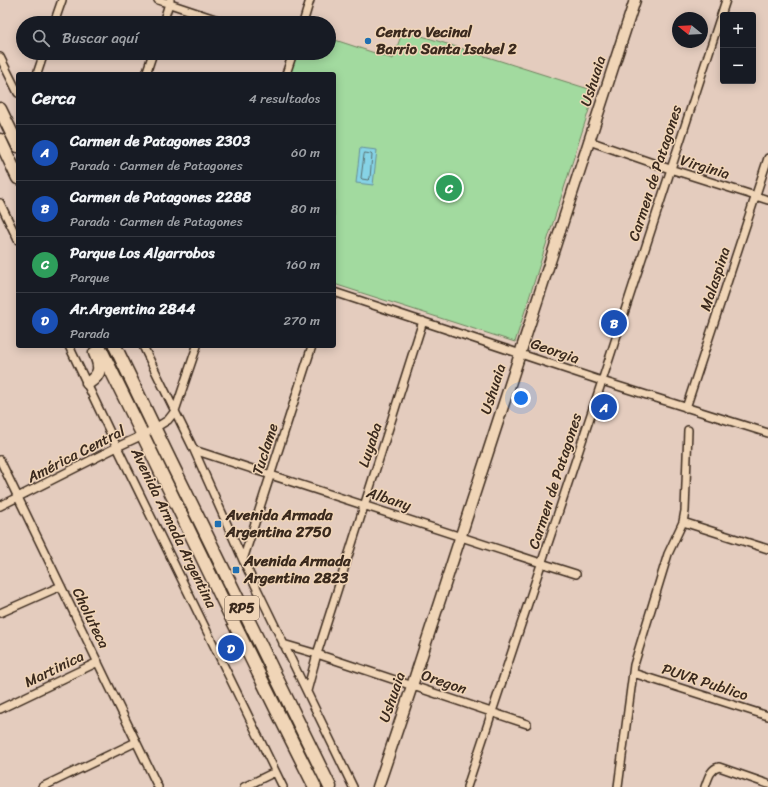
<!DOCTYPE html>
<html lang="es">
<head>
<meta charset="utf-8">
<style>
  :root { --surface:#171b24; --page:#242831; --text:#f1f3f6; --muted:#9ea1a6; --line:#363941; --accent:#d93025 }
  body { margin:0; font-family:Sriracha,sans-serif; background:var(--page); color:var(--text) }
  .controls { position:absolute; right:12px; top:12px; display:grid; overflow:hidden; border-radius:4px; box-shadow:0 2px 10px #0003 }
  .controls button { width:36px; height:36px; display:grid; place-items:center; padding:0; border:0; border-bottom:1px solid var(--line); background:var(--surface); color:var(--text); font:20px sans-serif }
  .compass { position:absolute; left:672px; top:12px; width:36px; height:36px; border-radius:50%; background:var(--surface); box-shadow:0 2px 10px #0003; rotate:288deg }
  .you { position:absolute; left:521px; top:398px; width:14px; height:14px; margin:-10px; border:3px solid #fff; border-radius:50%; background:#1a73e8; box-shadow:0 0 0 6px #1a73e833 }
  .badge { display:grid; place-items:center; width:26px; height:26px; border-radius:50%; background:var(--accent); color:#fff; font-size:13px; font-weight:700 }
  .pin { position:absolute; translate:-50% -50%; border:2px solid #fff; box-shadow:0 1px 4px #0006 }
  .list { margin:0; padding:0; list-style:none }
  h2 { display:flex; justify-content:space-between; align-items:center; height:52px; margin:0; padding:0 16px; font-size:17px }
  h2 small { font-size:13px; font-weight:400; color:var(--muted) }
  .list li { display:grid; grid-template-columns:26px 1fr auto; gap:12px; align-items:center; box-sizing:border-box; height:56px; padding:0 16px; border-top:1px solid var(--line) }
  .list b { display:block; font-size:15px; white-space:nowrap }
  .list p { margin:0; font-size:13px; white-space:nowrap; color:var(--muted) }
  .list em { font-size:13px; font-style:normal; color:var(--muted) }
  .icon { flex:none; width:22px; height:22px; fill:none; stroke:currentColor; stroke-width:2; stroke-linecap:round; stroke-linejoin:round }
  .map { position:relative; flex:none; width:768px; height:787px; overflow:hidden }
  .search { position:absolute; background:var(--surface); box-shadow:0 2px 10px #0003; left:16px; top:16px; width:320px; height:44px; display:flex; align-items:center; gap:10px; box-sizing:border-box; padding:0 14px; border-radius:22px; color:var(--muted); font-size:15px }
  .panel { position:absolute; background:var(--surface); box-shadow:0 2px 10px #0003; left:16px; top:72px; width:320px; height:276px; border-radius:4px }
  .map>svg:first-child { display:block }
</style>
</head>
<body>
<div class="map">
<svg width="768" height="787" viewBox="0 0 768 787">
  <rect width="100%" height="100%" fill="#e4ccbe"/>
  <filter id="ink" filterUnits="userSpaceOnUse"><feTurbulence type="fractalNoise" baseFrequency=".025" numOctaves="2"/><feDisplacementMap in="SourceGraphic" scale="8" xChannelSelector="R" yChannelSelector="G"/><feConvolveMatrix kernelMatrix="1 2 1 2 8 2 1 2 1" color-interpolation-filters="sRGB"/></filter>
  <g filter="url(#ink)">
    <path fill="#a2da9f" stroke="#6e825e" d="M403,30L595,91L515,342L334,284V74H289L296,53H329V38L393,59Z"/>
    <path fill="#86d3e6" stroke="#688f96" d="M360,148L377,150L373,185L356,183Z"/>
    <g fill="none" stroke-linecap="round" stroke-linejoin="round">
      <path stroke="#596e6e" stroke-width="1" d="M365,153L371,154L372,155L370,178L368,180L362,179L361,178L364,155Z"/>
      <defs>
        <path id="minor" d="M158,0L227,23
          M54,23L62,0
          M163,23L170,0
          M303,23L310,0
          M0,57L18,93
          M37,74L44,53
          M146,74L153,53
          M286,74L293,53
          M589,141L670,169L768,200
          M0,203L18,240
          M334,292L602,381L768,433
          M69,346L117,447L283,787
          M143,346L194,450L243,560L353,787
          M686,408L768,158
          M194,450L541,563L576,574
          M0,460L158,787
          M0,506L117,447L143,435L155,428L168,420L175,411L197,346
          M683,522L768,549
          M243,560L312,346
          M0,613L61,586
          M283,644L317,654L527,724
          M633,673L768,716
          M307,691L317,654L423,321
          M0,709L98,662
          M42,787L136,742
          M244,787L275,772
          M467,787L602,381L726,0
          M618,787L634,665L668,554L683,522L685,511L688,430
          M705,787C708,779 710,769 719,767L768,784"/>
        <path id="secondary" d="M378,787L412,686L635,0"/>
        <path id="primary" d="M0,109L18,146
          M0,140L18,178
          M99,346C172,493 241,641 315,787
          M115,346L167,454L330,787
          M88,383C102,374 101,367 95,353"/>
      </defs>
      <use href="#minor" stroke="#3b2a1e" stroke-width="10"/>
      <use href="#secondary" stroke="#3b2a1e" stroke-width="13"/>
      <use href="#primary" stroke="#3b2a1e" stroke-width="15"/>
      <use href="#minor" stroke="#f0d5b7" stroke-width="7"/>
      <use href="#secondary" stroke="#f0d5b7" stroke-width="10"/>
      <use href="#primary" stroke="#f0d5b7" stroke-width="12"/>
    </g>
  </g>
  <g fill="#1f6fb2" stroke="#f0d5b7" stroke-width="1.5">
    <circle cx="368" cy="41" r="4"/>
    <rect x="214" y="520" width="8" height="8" rx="2"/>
    <rect x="232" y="566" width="8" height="8" rx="2"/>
  </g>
  <g text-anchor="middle" stroke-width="3" stroke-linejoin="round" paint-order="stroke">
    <rect fill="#f0d5b7" stroke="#715d4c" stroke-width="1" x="225" y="596" width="34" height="24" rx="3"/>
    <g font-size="14" font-weight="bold" fill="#3b2a1e">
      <text x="242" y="613">RP5</text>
    </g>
    <g font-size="15" font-weight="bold" fill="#3b2a1e" stroke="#f0d5b7" text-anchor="start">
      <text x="376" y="37">Centro Vecinal<tspan x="376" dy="17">Barrio Santa Isabel 2</tspan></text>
      <text x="226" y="520">Avenida Armada<tspan x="226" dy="17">Argentina 2750</tspan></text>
      <text x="244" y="566">Avenida Armada<tspan x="244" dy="17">Argentina 2823</tspan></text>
    </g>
    <g font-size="15" fill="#3b2a1e" stroke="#f0d5b7">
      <text transform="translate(593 81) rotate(-72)" y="5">Ushuaia</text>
      <text transform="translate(705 167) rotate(17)" y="5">Virginia</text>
      <text transform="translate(655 173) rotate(-72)" y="5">Carmen de Patagones</text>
      <text transform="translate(715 279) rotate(-72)" y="5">Malaspina</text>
      <text transform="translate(555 351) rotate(19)" y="5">Georgia</text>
      <text transform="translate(493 389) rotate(-72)" y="5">Ushuaia</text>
      <text transform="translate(370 445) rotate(-72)" y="5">Luyaba</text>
      <text transform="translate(265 449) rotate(-72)" y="5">Tuclame</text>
      <text transform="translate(76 454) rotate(-27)" y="5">América Central</text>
      <text transform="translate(555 481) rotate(-72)" y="5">Carmen de Patagones</text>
      <text transform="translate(389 499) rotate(18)" y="5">Albany</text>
      <text transform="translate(174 528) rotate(64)" y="5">Avenida Armada Argentina</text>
      <text transform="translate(91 618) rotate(64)" y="5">Choluteca</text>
      <text transform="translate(54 669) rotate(-26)" y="5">Martinica</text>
      <text transform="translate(444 682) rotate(19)" y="5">Oregon</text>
      <text transform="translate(705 682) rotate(18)" y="5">PUVR Publico</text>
      <text transform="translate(392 697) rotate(-71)" y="5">Ushuaia</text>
    </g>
  </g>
</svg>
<div class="controls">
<button>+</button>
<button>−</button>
</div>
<svg class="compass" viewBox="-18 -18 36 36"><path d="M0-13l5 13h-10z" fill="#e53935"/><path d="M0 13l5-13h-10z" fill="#9ea1a6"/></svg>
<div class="you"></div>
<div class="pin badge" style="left:604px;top:407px;background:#1a4fb4">A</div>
<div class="pin badge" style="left:614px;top:323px;background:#1a4fb4">B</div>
<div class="pin badge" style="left:449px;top:188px;background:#2e9e5b">C</div>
<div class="pin badge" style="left:231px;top:648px;background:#1a4fb4">D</div>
<div class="search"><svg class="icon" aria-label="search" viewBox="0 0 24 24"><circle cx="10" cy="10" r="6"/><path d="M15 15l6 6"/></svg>Buscar aquí</div>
<section class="panel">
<h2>Cerca<small>4 resultados</small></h2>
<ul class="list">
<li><span class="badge" style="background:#1a4fb4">A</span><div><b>Carmen de Patagones 2303</b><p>Parada · Carmen de Patagones</p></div><em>60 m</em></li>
<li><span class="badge" style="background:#1a4fb4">B</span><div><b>Carmen de Patagones 2288</b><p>Parada · Carmen de Patagones</p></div><em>80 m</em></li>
<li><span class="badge" style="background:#2e9e5b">C</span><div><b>Parque Los Algarrobos</b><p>Parque</p></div><em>160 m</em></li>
<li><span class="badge" style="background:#1a4fb4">D</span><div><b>Ar.Argentina 2844</b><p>Parada</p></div><em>270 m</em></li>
</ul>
</section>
</div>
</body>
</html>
